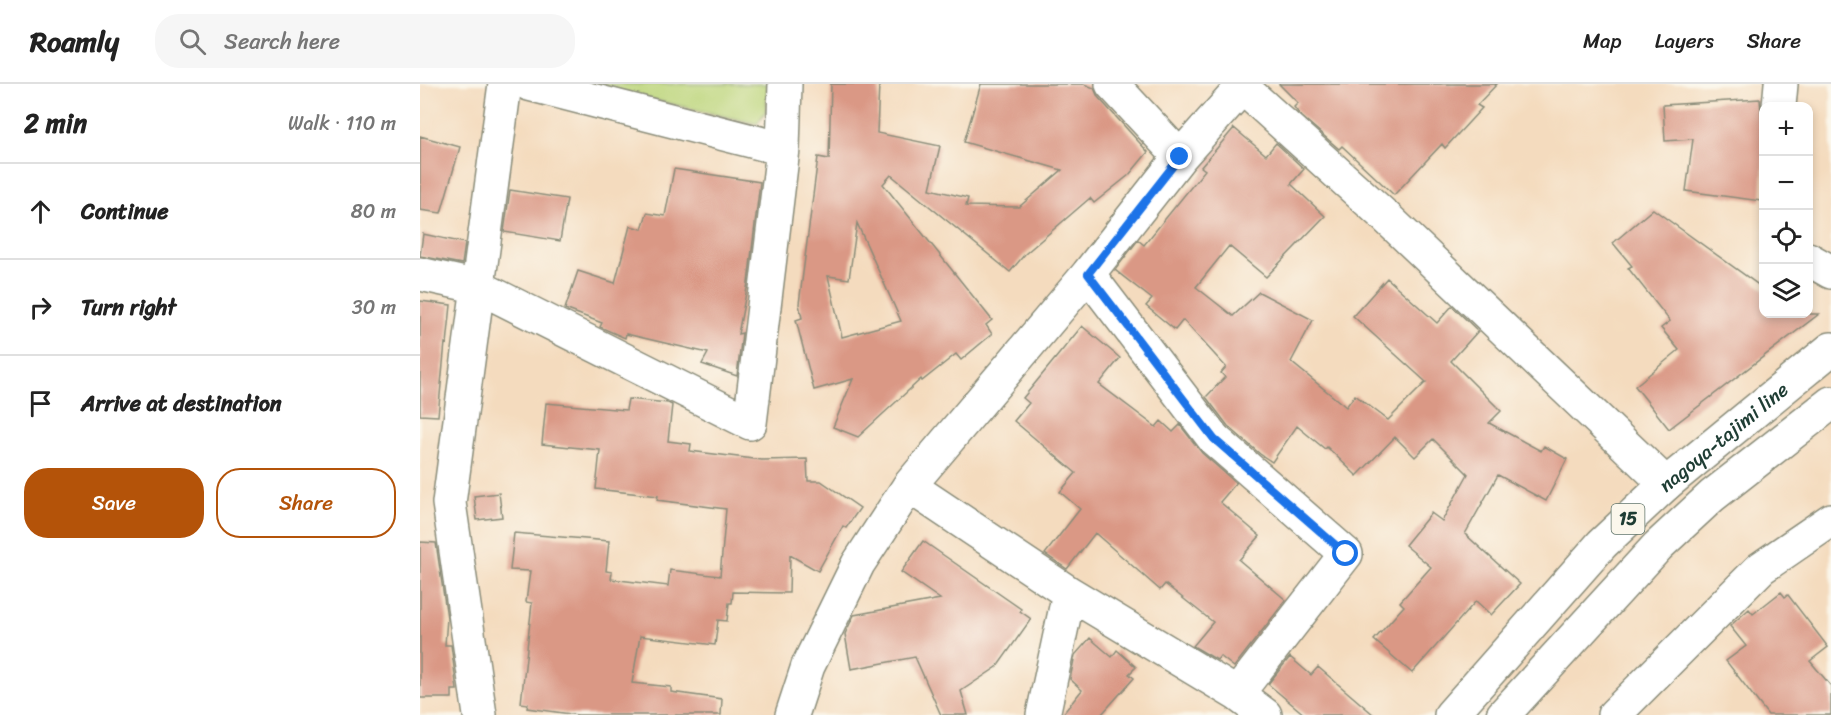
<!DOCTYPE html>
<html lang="en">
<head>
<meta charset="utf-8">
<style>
  :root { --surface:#fff; --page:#f6f6f6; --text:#222; --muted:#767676; --line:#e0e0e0; --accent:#b45309 }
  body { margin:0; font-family:Sriracha,sans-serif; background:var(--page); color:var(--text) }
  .controls { position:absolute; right:18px; top:18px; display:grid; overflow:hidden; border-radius:12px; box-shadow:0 3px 9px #0003 }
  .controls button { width:54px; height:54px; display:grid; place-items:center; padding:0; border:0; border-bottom:2px solid var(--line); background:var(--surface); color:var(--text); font:30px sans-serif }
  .stop { position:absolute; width:18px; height:18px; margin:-14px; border:4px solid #1a73e8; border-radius:50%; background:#fff }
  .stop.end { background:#1a73e8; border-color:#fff; box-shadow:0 2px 6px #0008 }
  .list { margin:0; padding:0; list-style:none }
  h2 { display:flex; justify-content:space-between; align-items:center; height:78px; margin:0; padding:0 24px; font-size:26px }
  h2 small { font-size:20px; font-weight:400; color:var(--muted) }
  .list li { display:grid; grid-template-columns:39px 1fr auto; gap:18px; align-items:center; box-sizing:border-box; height:96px; padding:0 24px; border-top:2px solid var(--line) }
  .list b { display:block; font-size:22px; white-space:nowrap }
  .list em { font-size:20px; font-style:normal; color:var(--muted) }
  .actions { display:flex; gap:12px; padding:18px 24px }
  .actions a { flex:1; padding:14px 0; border:2px solid var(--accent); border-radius:24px; text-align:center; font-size:21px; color:var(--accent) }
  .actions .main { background:var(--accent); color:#fff }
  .icon { flex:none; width:33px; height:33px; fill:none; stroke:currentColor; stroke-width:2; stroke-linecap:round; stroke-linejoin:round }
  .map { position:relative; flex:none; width:1411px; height:631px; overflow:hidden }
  header { display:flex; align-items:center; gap:36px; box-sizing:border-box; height:84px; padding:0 30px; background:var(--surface); border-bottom:2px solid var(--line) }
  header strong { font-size:28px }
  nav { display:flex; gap:33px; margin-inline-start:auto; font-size:21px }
  .search { width:420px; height:54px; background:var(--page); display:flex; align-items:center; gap:15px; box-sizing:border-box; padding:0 21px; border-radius:24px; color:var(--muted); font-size:22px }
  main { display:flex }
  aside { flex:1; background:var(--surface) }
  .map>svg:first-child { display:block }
</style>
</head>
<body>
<header>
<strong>Roamly</strong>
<div class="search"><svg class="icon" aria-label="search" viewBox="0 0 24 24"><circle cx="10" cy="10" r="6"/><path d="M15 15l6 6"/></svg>Search here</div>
<nav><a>Map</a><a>Layers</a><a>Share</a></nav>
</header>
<main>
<aside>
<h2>2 min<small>Walk · 110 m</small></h2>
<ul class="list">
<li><svg class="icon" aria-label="ahead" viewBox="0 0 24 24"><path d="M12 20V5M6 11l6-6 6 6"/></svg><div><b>Continue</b></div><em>80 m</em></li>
<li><svg class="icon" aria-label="right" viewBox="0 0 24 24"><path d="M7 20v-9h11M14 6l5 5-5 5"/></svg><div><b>Turn right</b></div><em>30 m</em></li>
<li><svg class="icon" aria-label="arrive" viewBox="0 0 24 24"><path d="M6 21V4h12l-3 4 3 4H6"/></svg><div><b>Arrive at destination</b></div></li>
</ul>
<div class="actions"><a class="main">Save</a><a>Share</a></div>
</aside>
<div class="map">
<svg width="1411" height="631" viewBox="0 0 1411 631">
  <rect width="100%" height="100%" fill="#fbf7ec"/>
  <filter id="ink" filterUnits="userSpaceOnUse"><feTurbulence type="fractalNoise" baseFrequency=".0167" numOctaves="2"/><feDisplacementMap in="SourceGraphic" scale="12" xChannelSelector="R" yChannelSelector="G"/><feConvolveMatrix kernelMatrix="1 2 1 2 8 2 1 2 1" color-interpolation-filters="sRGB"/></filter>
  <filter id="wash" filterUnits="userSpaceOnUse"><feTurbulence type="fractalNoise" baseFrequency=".008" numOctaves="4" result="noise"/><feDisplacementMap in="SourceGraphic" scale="24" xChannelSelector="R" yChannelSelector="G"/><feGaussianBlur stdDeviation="1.35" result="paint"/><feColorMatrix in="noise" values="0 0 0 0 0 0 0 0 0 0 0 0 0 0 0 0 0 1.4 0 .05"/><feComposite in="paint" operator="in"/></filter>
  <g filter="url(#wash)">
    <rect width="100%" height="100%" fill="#f4dbbe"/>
    <path fill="#bcd57a" stroke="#6e8957" stroke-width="1.5" d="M164,0H348L346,27L337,40Z"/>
    <g id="blocks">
      <path fill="#da9885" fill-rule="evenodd" d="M411,0H459L457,49L520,62L510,105L548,114L546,122L599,123L642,86L544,58L561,0H664L674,4L678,13L728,68L709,91L674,119L670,114L605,170L590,188L471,91L463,100L572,236L566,241L572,250L541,276L536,270L502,297L501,295L438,353L413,343L433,295L394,306L376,236L382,234L379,220L398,73L409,75ZM437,139L481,237L422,253L408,192L429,195Z
        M859,0H1077L1057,21L1062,24L1025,64L1022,60L974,111L922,62L919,65L880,31L874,23L878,19Z
        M1340,15L1344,70L1341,117L1266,107L1273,55L1245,57L1243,21Z
        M814,44L846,71L856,59L884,85L871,100L905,132L846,193L809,162L776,203L813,232L839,208L893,236L871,278L926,323L935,311L968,336L1006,298L933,232L967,194L1017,239L1032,222L1058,247L1031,277L1081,327L1069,339L1121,367L1124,362L1147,375L1126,417L1078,391L1045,450L1100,500L1071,531L1056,517L992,589L954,556L984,522L980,518L1011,483L985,461L1011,429L1022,437L1048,390L1013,355L995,373L975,353L937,392L907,363L905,365L877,342L852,378L840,370L808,342L786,313L805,293L801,289L806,283L763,236L755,246L726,222L732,215L695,186L718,156L724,161L785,86L781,83Z
        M0,52L40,63L21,129L0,126Z
        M254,85L340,98L328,199L318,250L322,249L317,292L282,280L288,269L206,250L205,254L180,243L182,239L145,225L158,187L195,199L210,142L222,145L227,129L245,132Z
        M90,106L147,115L140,157L84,148Z
        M1233,125L1344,205V230H1399L1249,345L1215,302L1259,266L1241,244L1250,237L1208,184L1212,182L1193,159Z
        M3,150L45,159L42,180L0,172Z
        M0,217L31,221L27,260L25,259L18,332L0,331Z
        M662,242L700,274L679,300L736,343L741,337L753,348L760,341L782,369L816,399L800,418L840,452L819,476L866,516L814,583L800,572L797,576L773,562L793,538L745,500L740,506L675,449L647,485L625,470L660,425L640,408L656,389L594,337L609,319L603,314Z
        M208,315L248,319L252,321L248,357L271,360L270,367L342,376L387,375L388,397H401L440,424L426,444L423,442L398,487L370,471L369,509L313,508L312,519H309L307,537L298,536L295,561L220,552L212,599L251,603V608L302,615L301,631H158L107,624L108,620L101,619L112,519L106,518L110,487L90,486L94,449L189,457L186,487L192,488L191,495L248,502L250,486L300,492L306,425L237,416L238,412L176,405L180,366L122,360L126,319L206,326Z
        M79,409L82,433L57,436L54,412Z
        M503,457L601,525L600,527L611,535L577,583L541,607L548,631H521L495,573L431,585L425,550L434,531L520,515L481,488Z
        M0,458L16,459L27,534L25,561H31L37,606H32V614H0Z
        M1361,508L1365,513L1368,511L1408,563L1390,577L1411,602V631H1348L1306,577L1326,562L1310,542L1329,525L1333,530Z
        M670,554L692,573L697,566L716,583L709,590L714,594L681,631H642L662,606L650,595L655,571Z
        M870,573L891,591L898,583L954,631H885L848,600Z"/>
    </g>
  </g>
  <g filter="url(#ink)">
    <use href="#blocks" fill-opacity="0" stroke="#8a8c79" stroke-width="1.5"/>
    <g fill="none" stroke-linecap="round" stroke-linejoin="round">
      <defs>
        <path id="minor" d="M109,0L363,65
          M692,0L760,73
          M822,3L967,134L1246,400
          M1359,22L1361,0
          M1388,175L1411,188
          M0,190L59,203L330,339L363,65L365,0
          M668,190L794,355L926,470L817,610
          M489,402L649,509L817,610L845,631
          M60,631L29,419L85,0
          M372,631L388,582L438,480L489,402L668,190L760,73L825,0
          M623,631L649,509
          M1194,631L1341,484L1411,436"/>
        <g id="major">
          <path id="s1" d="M1031,631L1182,460L1246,400L1411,265"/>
          <path d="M1083,631L1238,462L1292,412L1411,319"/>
        </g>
      </defs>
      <use href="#minor" stroke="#8a8c79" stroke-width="36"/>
      <use href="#major" stroke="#8a8c79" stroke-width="36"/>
      <use href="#minor" stroke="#fff" stroke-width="33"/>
      <use href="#major" stroke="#fff" stroke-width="33"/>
    </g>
  </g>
  <g fill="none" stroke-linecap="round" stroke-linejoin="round" filter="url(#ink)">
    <path stroke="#1a73e8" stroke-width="8" d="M760,73L668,190L794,355L926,470"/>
  </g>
  <g text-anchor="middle" stroke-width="5" stroke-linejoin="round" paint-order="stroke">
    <rect fill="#fbf7ec" stroke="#61756b" stroke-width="1.5" x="1191.5" y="420" width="33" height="30" rx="4.5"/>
    <g font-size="18" font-weight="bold" fill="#1f3d34">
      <text x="1208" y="441">15</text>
    </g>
    <g font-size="20" fill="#1f3d34" stroke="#fbf7ec">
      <text dy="7" stroke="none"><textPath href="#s1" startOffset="390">nagoya-tajimi line</textPath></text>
    </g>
  </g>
</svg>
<div class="controls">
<button>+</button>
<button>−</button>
<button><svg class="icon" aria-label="locate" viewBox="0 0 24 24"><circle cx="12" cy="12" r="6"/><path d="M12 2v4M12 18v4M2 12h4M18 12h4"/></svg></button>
<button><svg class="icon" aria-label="layers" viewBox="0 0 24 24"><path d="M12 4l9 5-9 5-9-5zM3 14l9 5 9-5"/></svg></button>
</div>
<div class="stop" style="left:926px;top:470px"></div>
<div class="stop end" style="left:760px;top:73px"></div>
</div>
</main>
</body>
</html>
